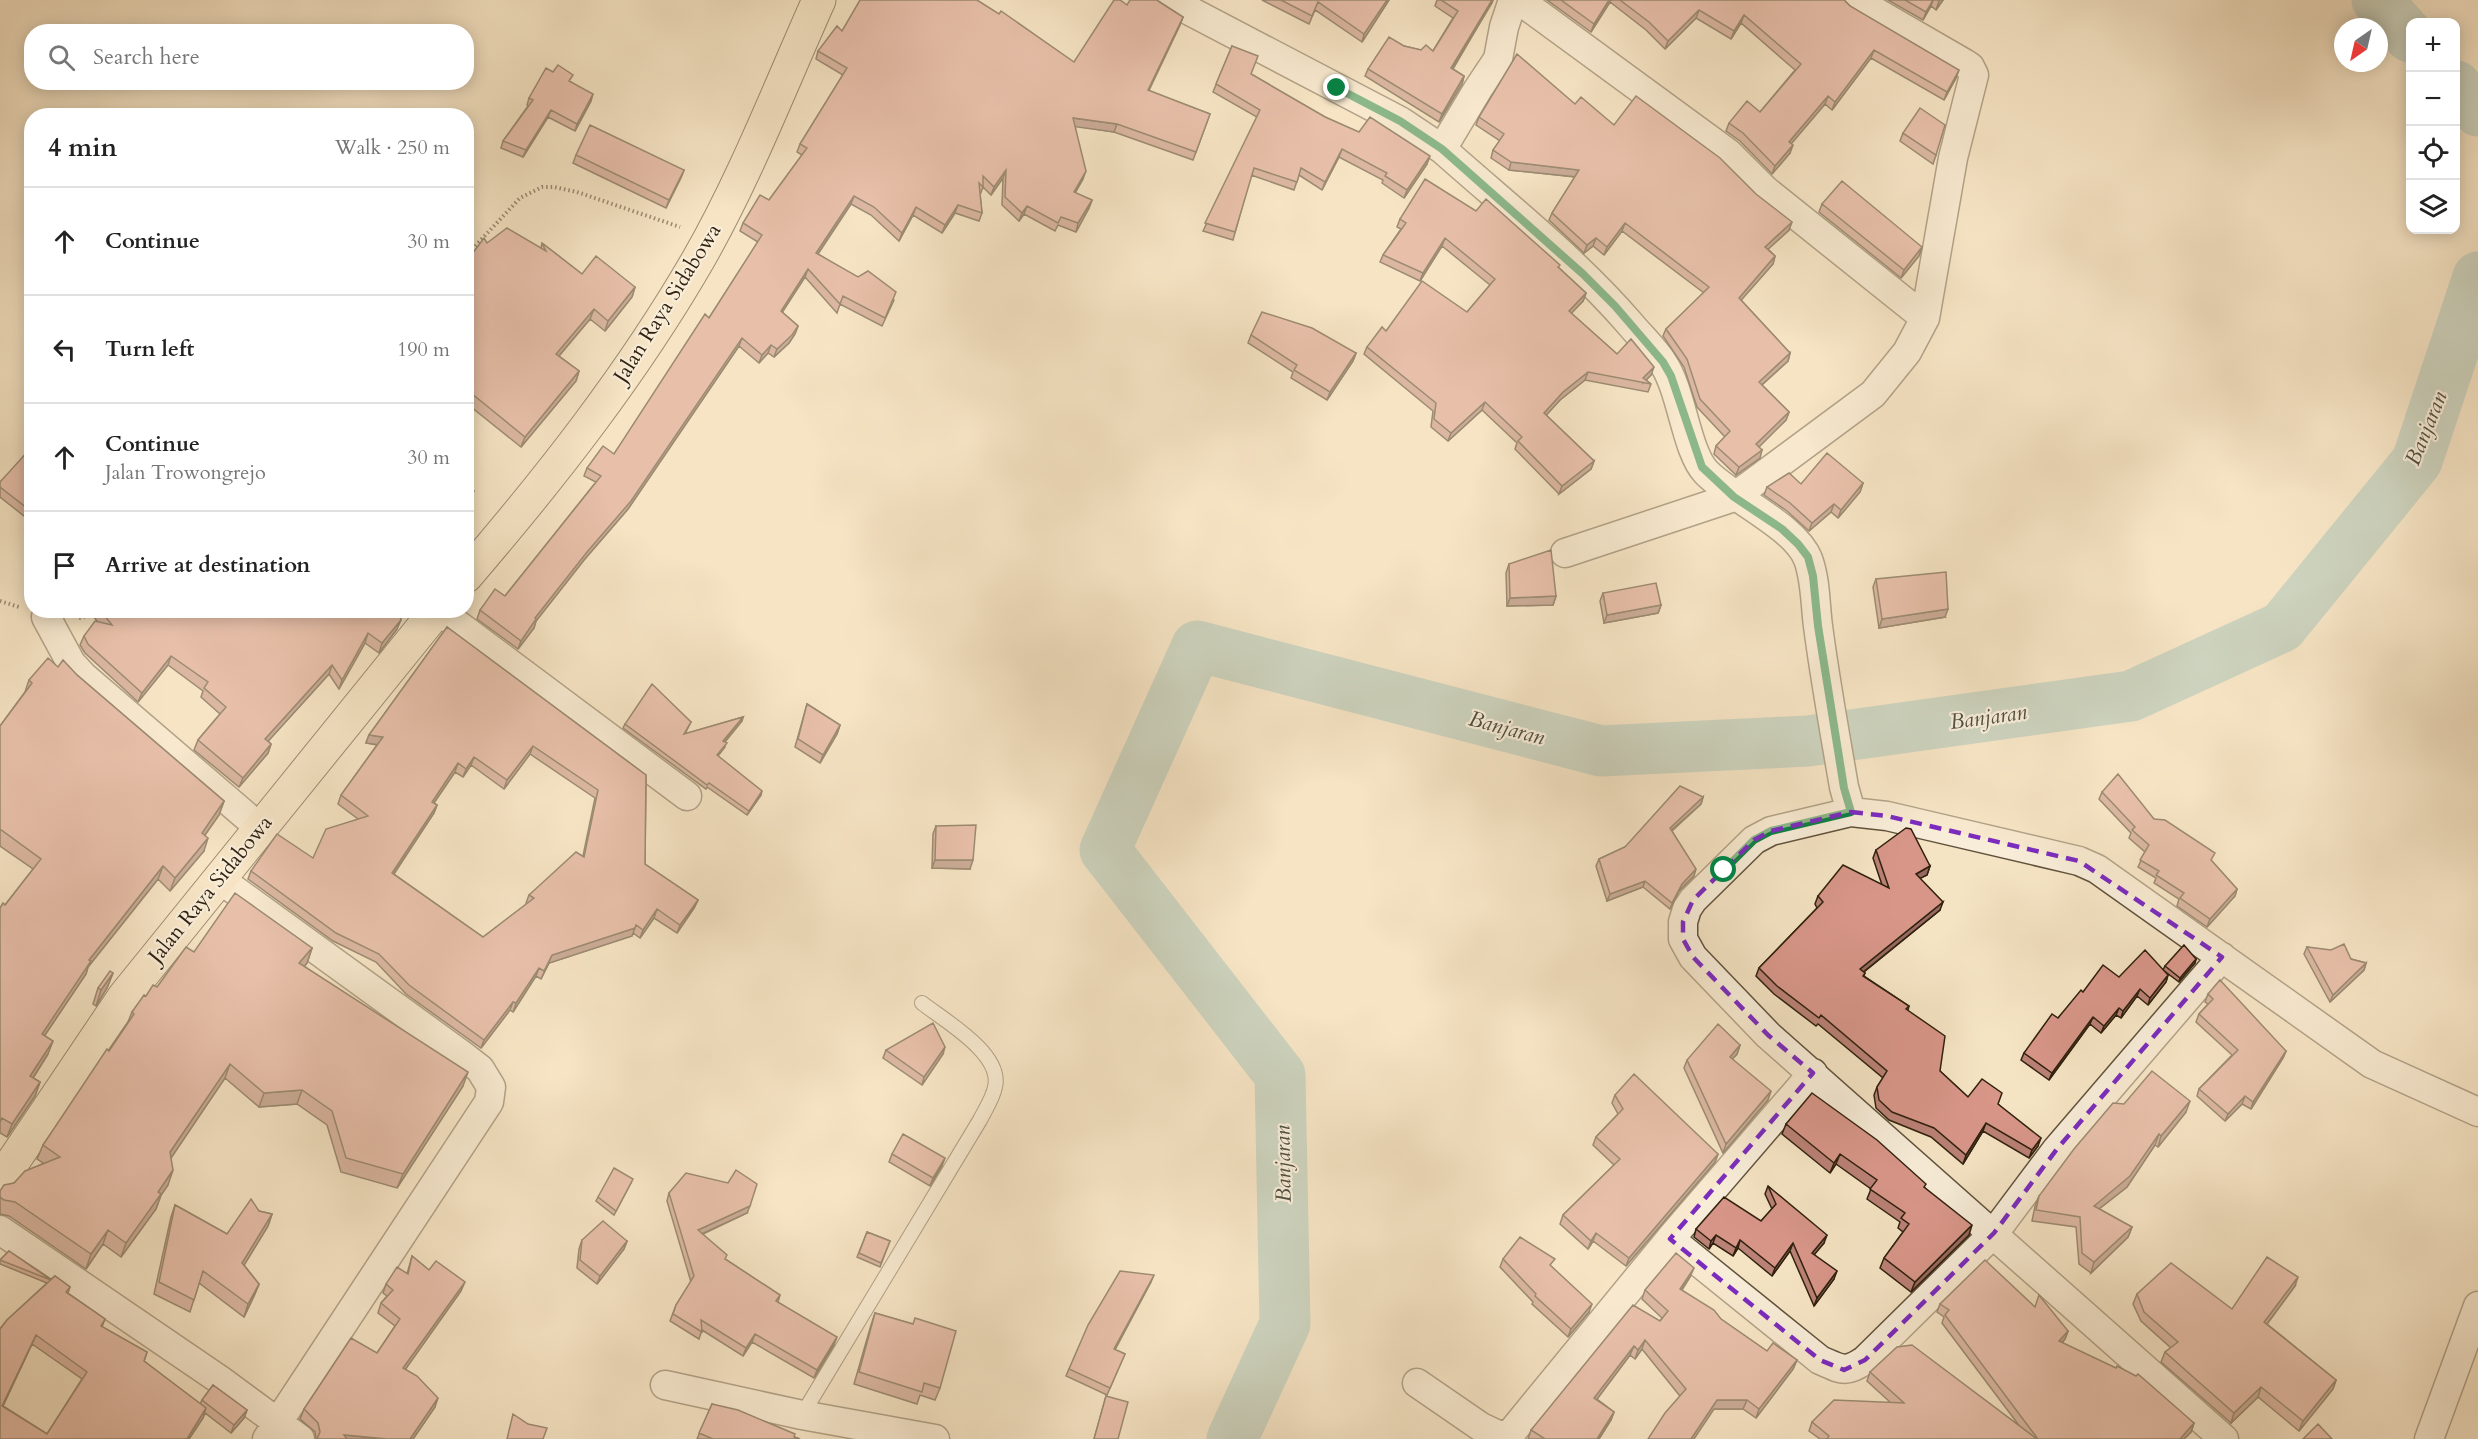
<!DOCTYPE html>
<html lang="en">
<head>
<meta charset="utf-8">
<style>
  :root { --surface:#fff; --page:#f6f6f6; --text:#222; --muted:#767676; --line:#e0e0e0 }
  body { margin:0; font-family:Cardo,serif; background:var(--page); color:var(--text) }
  .controls { position:absolute; right:18px; top:18px; display:grid; overflow:hidden; border-radius:12px; box-shadow:0 3px 15px #0003 }
  .controls button { width:54px; height:54px; display:grid; place-items:center; padding:0; border:0; border-bottom:2px solid var(--line); background:var(--surface); color:var(--text); font:30px sans-serif }
  .compass { position:absolute; left:2334px; top:18px; width:54px; height:54px; border-radius:50%; background:var(--surface); box-shadow:0 3px 15px #0003; rotate:214deg }
  .stop { position:absolute; width:18px; height:18px; margin:-14px; border:4px solid #0b8043; border-radius:50%; background:#fff }
  .stop.end { background:#0b8043; border-color:#fff; box-shadow:0 2px 6px #0008 }
  .list { margin:0; padding:0; list-style:none }
  h2 { display:flex; justify-content:space-between; align-items:center; height:78px; margin:0; padding:0 24px; font-size:26px }
  h2 small { font-size:20px; font-weight:400; color:var(--muted) }
  .list li { display:grid; grid-template-columns:39px 1fr auto; gap:18px; align-items:center; box-sizing:border-box; height:108px; padding:0 24px; border-top:2px solid var(--line) }
  .list b { display:block; font-size:22px; white-space:nowrap }
  .list p { margin:0; font-size:20px; white-space:nowrap; color:var(--muted) }
  .list em { font-size:20px; font-style:normal; color:var(--muted) }
  .icon { flex:none; width:33px; height:33px; fill:none; stroke:currentColor; stroke-width:2; stroke-linecap:round; stroke-linejoin:round }
  .map { position:relative; flex:none; width:2478px; height:1439px; overflow:hidden }
  .search { position:absolute; background:var(--surface); box-shadow:0 3px 15px #0003; left:24px; top:24px; width:450px; height:66px; display:flex; align-items:center; gap:15px; box-sizing:border-box; padding:0 21px; border-radius:24px; color:var(--muted); font-size:22px }
  .panel { position:absolute; background:var(--surface); box-shadow:0 3px 15px #0003; left:24px; top:108px; width:450px; height:510px; border-radius:24px }
  .map>svg:first-child { display:block }
</style>
</head>
<body>
<div class="map">
<svg width="2478" height="1439" viewBox="0 0 2478 1439">
  <rect width="100%" height="100%" fill="#f5e4c4"/>
  <filter id="stains"><feTurbulence type="fractalNoise" baseFrequency=".00333" numOctaves="4"/><feColorMatrix values="0 0 0 0 .2 0 0 0 0 .09 0 0 0 0 .02 0 0 0 .5 -.17"/></filter>
  <radialGradient id="worn" r=".72"><stop offset=".6" stop-color="#630" stop-opacity="0"/><stop offset="1" stop-color="#630" stop-opacity=".3"/></radialGradient>
  <g fill="none" stroke-linecap="round" stroke-linejoin="round">
    <path stroke="#9cbeb7" stroke-width="51" d="M2377,0L2410,37
      M2456,86L2478,111
      M1232,1439L1285,1324L1280,1075L1105,850L1197,646L1601,751L1808,741L2131,696L2282,627L2417,461L2478,277"/>
    <defs>
      <path id="service" d="M802,1415L980,1120C985,1110 993,1098 995,1087C1003,1054 945,1021 922,1003"/>
      <path id="minor" d="M1169,0L1400,121L1442,149L1478,89L1498,59L1504,27L1513,0
        M1519,0L1728,153L1765,190L1925,318
        M1442,149C1506,206 1575,260 1631,325C1641,337 1654,349 1663,363C1682,391 1686,451 1706,472C1732,499 1795,526 1808,559C1816,581 1815,604 1818,626C1825,680 1835,734 1844,787L1851,812
        M1565,553L1734,497L1873,394L1907,352L1925,318L1953,158L1974,75L1970,67L1964,63L1855,0
        M438,610L687,796
        M46,617L71,663L83,676L260,828
        M218,878L462,1055L480,1069L491,1087L489,1102L267,1439
        M0,1230L220,1380L300,1439
        M1670,1239L1820,1360C1841,1369 1845,1374 1865,1360L1994,1233L2057,1149L2222,957
        M1417,1383L1481,1427L1498,1435L1511,1433L1670,1239L1813,1073
        M665,1385L802,1415L935,1439
        M2224,1439L1768,1035L1693,957L1683,939V922L1687,909L1693,900L1754,840L1771,831L1851,812L1887,816L2079,861L2097,869L2372,1064L2478,1112
        M2429,1439L2478,1306"/>
      <path id="trunk" d="M466,576C551,477 632,374 698,260C745,178 780,87 819,0
        M0,1181L124,997L437,610"/>
    </defs>
    <use href="#service" stroke="#61523c" stroke-width="16"/>
    <use href="#minor" stroke="#61523c" stroke-width="31"/>
    <use href="#trunk" stroke="#30210e" stroke-width="35"/>
    <path stroke="#30210e" stroke-width="4" stroke-dasharray="1.5 3" stroke-linecap="butt" d="M466,256L520,198L542,187H554L577,192L680,227
      M0,601L19,607
      M79,618L95,614"/>
    <use href="#service" stroke="#f8edd9" stroke-width="14"/>
    <use href="#minor" stroke="#f8edd9" stroke-width="28"/>
    <use href="#trunk" stroke="#f5e4c4" stroke-width="33"/>
  </g>
  <path fill="#ba8176" stroke="#30210e" stroke-width="1.5" fill-rule="evenodd" d="M1262,0H1389L1362,42L1315,10L1309,24Z
    M1437,0H1493L1453,69L1464,76L1462,84L1439,122L1365,76L1368,69L1404,46L1421,50L1433,51L1453,18L1435,6Z
    M1547,0H1844L1850,6L1956,78L1944,100L1871,58L1832,110L1825,104L1791,143L1790,153L1772,174L1740,141L1726,131L1729,123L1760,112L1795,70L1741,23L1731,39L1696,18L1665,49L1646,30L1610,2L1591,32Z
    M1888,0H1943L1936,10L1931,6L1923,20Z
    M1158,1L1183,17L1180,25L1148,91L1210,114L1193,160L1114,132L1075,126L1083,179L1075,193L1092,200L1089,208L1076,232L1058,225L1055,231L1024,214L1019,221L1002,205L1003,178L991,195L983,187L980,195L982,213L979,221L955,213L942,233L913,215L899,241L871,215L851,204L818,254L894,300L882,326L840,304L837,313L805,277L782,312L798,326L795,334L789,343L774,357L768,353L759,363L739,346L628,509L584,560L536,621L534,628L518,649L477,619L480,610L505,596L596,482L584,476L587,468L614,454L709,318L758,242L740,231L743,223L769,200L802,155L797,152L800,144L843,75L816,59L818,51L842,31L1074,62L1127,5Z
    M1232,46L1251,74L1325,117L1427,164L1404,198L1382,183L1383,180L1339,157L1322,190L1299,175L1294,190L1251,175L1233,240L1203,231L1257,117L1213,92Z
    M571,82L591,101L575,131L548,117L523,157L501,148L503,141L528,106L527,105L529,98Z
    M1575,104L1614,125L1789,230L1768,249L1775,256L1773,264L1741,300L1790,353L1788,361L1762,385L1789,412L1786,420L1759,446L1760,458L1736,475L1714,454L1716,446L1725,437L1697,407L1684,367L1663,336L1666,329L1704,293L1622,231L1604,255L1593,246L1584,253L1549,220L1552,213L1575,177L1509,170L1491,158L1493,150L1500,141L1476,125L1479,117Z
    M1903,133L1936,155L1933,164L1900,141Z
    M576,155L684,170L666,208L573,163Z
    M1822,204L1922,247L1919,256L1901,278L1819,212Z
    M1400,219L1559,268L1586,293L1583,301L1571,313L1617,354L1651,375L1646,380L1651,384L1648,392L1585,380L1560,400L1546,415L1594,461L1591,469L1559,494L1515,449L1517,443L1482,410L1448,441L1431,427L1433,411L1364,354L1367,347L1386,331L1467,312L1490,285L1442,246L1420,281L1380,262L1383,255L1401,229L1397,227Z
    M487,243L541,248L542,243L582,274L635,287L632,297L605,331L590,319L559,356L579,371L576,381L521,447L466,403V262Z
    M1251,335L1356,353L1353,361L1327,400L1291,378L1293,372L1248,343Z
    M32,453V516L27,512L24,516L0,497V482Z
    M1863,483L1860,492L1838,518L1831,512L1809,531L1787,511L1764,495L1767,487L1801,484Z
    M1509,564L1556,596L1553,605L1507,606L1506,573Z
    M1876,579L1945,617L1879,628L1873,587Z
    M1603,593L1661,605L1658,613L1604,623L1600,601Z
    M88,610H132L174,615L393,614L397,629L379,653L365,643L339,689L329,674L268,741L271,744L268,753L239,787L194,750L198,740L220,714L201,697L203,691L168,665L138,702L85,653L80,645L84,636L98,622Z
    M447,627L646,775L645,864L698,900L694,908L677,933L654,918L640,938L633,933L632,936L549,963L541,979L536,976L513,1012L510,1010L481,1048L406,994L376,962L333,941L248,879L251,871L313,858L358,819L338,804L341,795L377,745L366,743L369,735ZM530,754L595,798L583,856L529,895L526,903L527,904L483,937L394,874L434,813L437,805L434,803L455,772L463,777L471,765L504,789Z
    M58,667L77,675L224,801L219,815L205,835L204,851L170,891L158,879L88,967L86,974L44,1036L48,1054L33,1078L40,1082L35,1096L7,1137L0,1133V908L5,905L33,869L0,846V726L25,692L29,680Z
    M807,704L840,725L837,734L820,763L795,747Z
    M743,717L742,721L725,742V747L718,756L761,795L747,815L707,787L706,789L623,728L625,724L691,722L685,734Z
    M2102,792L2154,819L2212,861L2237,889L2235,896L2207,927L2177,906L2179,899L2154,883L2156,878L2138,867L2145,852L2129,838L2131,833L2099,799Z
    M1703,797L1701,804L1672,831L1694,876L1679,891L1670,909L1643,887L1607,901L1596,866L1599,859L1625,847Z
    M936,826L970,869L932,868L933,834Z
    M1876,850L1930,866L1927,875L1920,878L1940,910L1864,972L1865,973L1864,976L1909,1006L1908,1010L1940,1071L1968,1097L1998,1104L2038,1146L2029,1158L1983,1131L1963,1164L1931,1137L1889,1120L1876,1108L1874,1095L1877,1087L1883,1078L1818,1024L1816,1026L1774,994L1756,976L1759,968L1817,908L1815,904L1818,896L1882,885L1873,858Z
    M2307,947L2351,959L2366,963L2364,970L2330,1002L2304,954Z
    M312,948L307,963L304,966L463,1086L397,1188L341,1172L327,1125L297,1104L259,1107L225,1078L171,1157L168,1185L161,1195L156,1209L121,1257L103,1244L86,1269L9,1216L0,1214V1191L14,1183L43,1163L37,1159L43,1145L128,1022L132,1012L146,996L157,987L194,952Z
    M2196,959L2195,963L2179,982L2163,970L2165,966Z
    M113,973L107,988L96,1006L93,1004L98,988Z
    M2168,975L2166,982L2148,1005L2137,996L2121,1018L2116,1015L2101,1033L2090,1024L2049,1080L2021,1060L2024,1053L2083,992L2119,977Z
    M2208,994L2286,1051L2283,1058L2251,1109L2242,1104L2225,1121L2197,1096L2199,1089L2232,1055L2196,1022L2199,1014L2208,1004L2205,1002Z
    M1740,1045L1737,1054L1732,1059L1768,1100L1723,1153L1684,1068L1687,1060Z
    M886,1050L943,1054L922,1085L883,1058Z
    M1615,1095L1718,1154L1715,1162L1626,1266L1593,1241L1588,1249L1560,1224L1563,1215L1614,1165L1593,1145L1596,1137L1618,1114L1612,1103Z
    M2186,1112L2158,1147L2155,1145L2127,1187L2099,1209L2132,1227L2128,1237L2091,1273L2079,1264L2076,1227L2032,1221L2035,1206L2039,1196Z
    M1786,1124L1924,1187L1969,1235L1911,1292L1880,1268L1884,1258L1903,1232L1898,1228L1900,1222L1867,1199L1871,1189L1836,1164L1830,1173L1782,1134Z
    M892,1154L942,1166L930,1186L889,1162Z
    M631,1183L614,1215L596,1201L598,1197Z
    M1768,1186L1824,1243L1814,1254L1834,1279L1814,1306L1790,1251L1772,1276L1738,1248L1733,1256L1713,1243L1709,1249L1694,1237L1696,1229L1761,1221L1772,1209L1765,1194Z
    M669,1193L747,1213L703,1234L725,1259L780,1295L778,1302L834,1345L814,1378L752,1342L743,1356L702,1330L699,1339L670,1321L676,1305L691,1282L667,1201Z
    M175,1205L227,1234L259,1211L272,1214L268,1226L244,1265L259,1284L254,1296L244,1317L199,1283L190,1312L154,1294L171,1217Z
    M867,1232L890,1241L880,1267L857,1257Z
    M582,1240L627,1241L624,1249L597,1284L577,1268L579,1249Z
    M9,1251L51,1279L55,1276L70,1287L68,1293L105,1319L102,1327L147,1352L144,1361L200,1404L202,1400L213,1385L247,1410L244,1418L231,1433L205,1413L203,1418L189,1439H0V1329L7,1320L47,1283L0,1264V1260ZM32,1344L82,1379L47,1434L3,1406Z
    M412,1256L429,1270L461,1291L405,1369L435,1407L413,1439H316L315,1432L300,1419L304,1409L377,1353L395,1326L378,1313L381,1303L387,1296L383,1293L386,1284L407,1274Z
    M1503,1259L1552,1267L1589,1312L1568,1337L1532,1304L1533,1302L1500,1267Z
    M1690,1277L1682,1290L1721,1319L1767,1351L1797,1360L1793,1369L1756,1418L1743,1409H1714L1680,1396L1642,1349L1635,1359L1630,1355L1597,1399L1614,1412L1611,1420L1599,1439H1528L1531,1430L1660,1321L1662,1318L1642,1299L1645,1290Z
    M1151,1282L1115,1350L1125,1354L1107,1395L1066,1376L1069,1369Z
    M2295,1286L2267,1324L2336,1380L2333,1389L2299,1431L2258,1397L2231,1423L2161,1362L2165,1352L2171,1348L2141,1321L2133,1304L2137,1294L2232,1309Z
    M1940,1304L2035,1307L2068,1331L2065,1339L2062,1343L2194,1423L2191,1432L2184,1439H1820L1809,1431L1812,1422L1891,1403L1867,1381L1870,1372L2018,1424L1942,1323L1944,1317L1937,1312Z
    M875,1313L913,1324L940,1388L935,1400L920,1395L917,1404L854,1384L871,1325Z
    M1106,1396L1118,1439H1094Z
    M712,1404L794,1437L800,1439H697Z"/>
  <path fill="#976960" stroke="#30210e" stroke-width="1.5" d="M1387,0H1389L1362,42L1364,34Z
    M1492,0H1493L1492,3L1448,76L1451,68Z
    M1609,0H1611L1610,2L1591,32L1594,24Z
    M1933,0L1931,6L1923,20L1926,12Z
    M1940,0H1943L1936,10L1939,1Z
    M1699,10L1696,18L1665,49L1668,41Z
    M1744,15L1741,23L1731,39L1734,31Z
    M1183,17L1180,25L1145,99L1148,90Z
    M1874,50L1871,58L1832,110L1835,102Z
    M1959,70L1956,78L1944,100L1947,92Z
    M1464,76L1462,84L1439,122L1442,114Z
    M593,94L591,101L575,131L577,124Z
    M1828,96L1825,104L1786,150L1789,142Z
    M551,110L548,117L523,157L526,150Z
    M1073,118L1117,124L1114,132L1070,126Z
    M1793,145L1790,153L1772,174L1775,166Z
    M1342,149L1339,157L1322,190L1325,182Z
    M1430,156L1427,164L1404,198L1407,190Z
    M1511,162L1579,170L1577,177L1509,170Z
    M684,170L681,178L666,208L669,200Z
    M1006,170L1003,178L991,195L994,187Z
    M1086,171L1083,179L1071,200L1074,192Z
    M854,196L851,204L813,261L816,253Z
    M1092,200L1089,208L1076,232L1078,223Z
    M958,205L955,213L942,233L945,225Z
    M1027,206L1024,214L1019,221L1022,213Z
    M916,207L913,215L899,241L902,233Z
    M1792,222L1789,230L1762,255L1765,247Z
    M1625,223L1622,231L1604,255L1607,247Z
    M1445,238L1442,246L1420,281L1423,273Z
    M1596,238L1593,246L1584,253L1587,245Z
    M1922,247L1919,256L1901,278L1904,270Z
    M1775,256L1773,264L1736,306L1739,298Z
    M808,269L805,277L778,319L781,311Z
    M635,287L632,297L605,331L608,321Z
    M1586,293L1583,301L1566,319L1569,311Z
    M594,309L590,319L552,364L556,354Z
    M798,326L795,334L789,343L774,357L777,349Z
    M742,338L739,346L628,509L584,560L536,621L534,628L518,649L521,641L535,618Z
    M771,345L768,353L759,363L762,355Z
    M1356,353L1353,361L1327,400L1330,392Z
    M1790,353L1788,361L1756,390L1759,382Z
    M1654,367L1651,375L1643,383V378Z
    M579,371L576,381L521,447L525,437Z
    M1588,372L1585,380L1560,400L1541,421L1544,413L1563,392Z
    M1485,402L1482,410L1448,441L1451,433Z
    M1789,412L1786,420L1754,452L1756,444Z
    M1762,450L1760,458L1736,475L1739,467Z
    M1594,461L1591,469L1559,494L1562,486Z
    M1863,483L1860,492L1838,518L1841,510Z
    M474,491L470,500L466,506V501Z
    M1834,504L1831,512L1809,531L1812,523Z
    M1556,596L1553,605L1507,606L1510,598Z
    M1661,605L1658,613L1604,623L1607,615Z
    M1948,609L1945,617L1879,628L1882,619Z
    M401,620L397,629L379,653L382,643Z
    M368,633L365,643L339,689L342,680Z
    M171,656L168,665L138,702L142,693Z
    M332,665L329,674L262,748L265,739Z
    M743,717L742,721L722,745L723,741Z
    M840,725L837,734L820,763L823,755Z
    M369,735L383,737L380,745L366,743Z
    M271,744L268,753L239,787L243,778Z
    M533,746L530,754L504,789L507,780Z
    M474,757L471,765L463,777L466,769Z
    M458,763L455,772L429,810L432,802Z
    M762,791L761,795L747,815L749,811Z
    M1703,797L1701,804L1667,834L1670,828Z
    M224,801L219,815L197,846L202,833Z
    M437,805L434,813L389,881L392,873Z
    M208,838L204,851L170,891L175,878Z
    M935,860H973L970,869L932,868Z
    M163,866L158,879L88,967L86,974L37,1047L42,1034L89,960Z
    M1930,866L1927,875L1913,882L1916,874Z
    M1696,869L1694,876L1679,891L1670,909L1682,884Z
    M1645,881L1643,887L1607,901L1610,894Z
    M2237,889L2235,896L2207,927L2210,919Z
    M698,900L694,908L677,933L680,925Z
    M1943,902L1940,910L1857,977L1860,969Z
    M657,909L654,918L640,938L643,930Z
    M635,928L632,936L549,963L541,979L552,955Z
    M312,948L307,963L294,978L299,963Z
    M2196,959L2195,963L2179,982L2180,978Z
    M2366,963L2364,970L2330,1002L2333,995Z
    M539,968L536,976L513,1012L516,1003Z
    M113,973L107,988L96,1006L101,990Z
    M2168,975L2166,982L2148,1005L2150,998Z
    M2140,989L2137,996L2121,1018L2123,1011Z
    M513,1002L510,1010L481,1048L484,1040Z
    M2119,1008L2116,1015L2101,1033L2104,1026Z
    M2093,1017L2090,1024L2049,1080L2052,1073Z
    M53,1041L48,1054L26,1089L30,1076Z
    M1740,1045L1737,1054L1727,1065L1730,1057Z
    M945,1047L943,1054L922,1085L924,1077Z
    M2286,1051L2283,1058L2251,1109L2253,1102Z
    M230,1064L225,1078L165,1167L170,1152Z
    M468,1072L463,1086L397,1188L403,1174Z
    M40,1082L35,1096L7,1137L12,1124Z
    M302,1090L297,1104L259,1107L264,1093Z
    M1771,1091L1768,1100L1723,1153L1726,1144Z
    M2245,1096L2242,1104L2225,1121L2228,1114Z
    M2190,1101L2186,1112L2158,1147L2161,1136Z
    M1986,1123L1983,1131L1963,1164L1966,1155Z
    M2159,1134L2155,1145L2127,1187L2090,1216L2094,1206Z
    M2041,1138L2038,1146L2029,1158L2032,1150Z
    M1718,1154L1715,1162L1626,1266L1629,1258Z
    M1840,1154L1836,1164L1830,1173L1834,1163Z
    M945,1158L942,1166L930,1186L933,1178Z
    M173,1170L168,1185L161,1195L156,1209L121,1257L126,1243L158,1192Z
    M750,1206L747,1213L695,1237L698,1230Z
    M272,1214L268,1226L238,1275L242,1263Z
    M1972,1225L1969,1235L1911,1292L1915,1282Z
    M2132,1227L2128,1237L2091,1273L2094,1262Z
    M108,1230L103,1244L86,1269L91,1254Z
    M1596,1233L1593,1241L1588,1249L1591,1241Z
    M1716,1235L1713,1243L1709,1249L1711,1241Z
    M1827,1235L1824,1243L1809,1261L1812,1253Z
    M1740,1240L1738,1248L1733,1256L1736,1248Z
    M627,1241L624,1249L597,1284L600,1276Z
    M1793,1243L1790,1251L1772,1276L1775,1268Z
    M1694,1268L1690,1277L1676,1297L1680,1289Z
    M1837,1271L1834,1279L1814,1306L1817,1298Z
    M1154,1275L1151,1282L1111,1356L1114,1349Z
    M2298,1277L2295,1286L2261,1332L2264,1322Z
    M465,1282L461,1291L400,1377L403,1368Z
    M259,1284L254,1296L244,1317L248,1304Z
    M1592,1304L1589,1312L1568,1337L1571,1329Z
    M2068,1331L2065,1339L2056,1349L2059,1341Z
    M755,1334L752,1342L743,1356L746,1348Z
    M36,1335L32,1344L0,1412L2,1406Z
    M837,1337L834,1345L814,1378L817,1370Z
    M1645,1340L1642,1349L1635,1359L1638,1350Z
    M1634,1346L1630,1355L1591,1407L1594,1398Z
    M1797,1360L1793,1369L1756,1418L1759,1409Z
    M2336,1380L2333,1389L2299,1431L2303,1421Z
    M2261,1387L2258,1397L2231,1423L2234,1413Z
    M438,1398L435,1407L413,1439H410Z
    M1717,1400H1747L1743,1409H1714L1694,1439H1691Z
    M206,1408L203,1418L189,1439H187Z
    M247,1410L244,1418L231,1433L234,1425Z
    M1614,1412L1611,1420L1599,1439H1597Z
    M2194,1423L2191,1432L2184,1439H2180Z
    M344,1435L387,1439H342Z"/>
  <path fill="#d89689" stroke="#30210e" stroke-width="1.5" fill-rule="evenodd" d="M860,0H977L999,14L1001,11L1074,62L1114,0H1120L1127,5L1130,0H1158V1L1183,17L1148,90L1210,114L1196,152L1117,124L1073,118L1086,171L1074,192L1092,200L1078,223L1061,217L1058,223L1027,206L1022,213L1005,197L1006,170L994,187L983,176V187L979,183L982,213L958,205L945,225L916,207L902,233L874,207L854,196L816,253L858,277L868,271L896,292L885,318L843,296L840,304L808,269L781,311L798,326L792,335L777,349L771,345L762,355L742,338L631,501L587,552L535,618L536,619L521,641L480,610L495,589L505,596L601,476L587,468L603,446L614,454L705,314L709,318L762,235L743,223L760,195L769,200L807,148L800,144L847,68L818,51L837,26L842,31Z
    M1281,0H1387L1364,34L1318,2L1312,16Z
    M1441,0H1492L1451,68L1464,76L1442,114L1368,69L1389,37L1404,46L1421,50L1426,45L1433,51L1458,11Z
    M1561,0H1609L1594,24Z
    M1620,0H1844L1850,6L1959,70L1947,92L1874,50L1835,102L1828,96L1789,142L1793,145L1775,166L1743,133L1729,123L1747,101L1760,112L1801,64L1744,15L1734,31L1699,10L1668,41L1649,22Z
    M1905,0H1933L1926,12Z
    M1232,46L1258,56L1251,74L1325,117L1359,132L1370,117L1430,156L1407,190L1385,176L1387,173L1342,149L1325,182L1301,168L1297,182L1254,168L1235,232L1205,223L1260,110L1216,84Z
    M1517,54L1575,104L1581,97L1614,125L1636,96L1720,158L1756,194L1792,222L1765,247L1775,256L1739,298L1790,353L1759,382L1789,412L1756,444L1762,450L1739,467L1716,446L1730,431L1700,399L1687,359L1666,329L1709,287L1625,223L1607,247L1596,238L1587,245L1552,213L1579,170L1511,162L1493,150L1504,134L1479,117Z
    M558,65L573,75L569,81L593,94L577,124L551,110L526,150L503,141L533,100L529,98L546,68L553,72Z
    M1920,108L1945,125L1936,155L1903,133Z
    M590,125L684,170L669,200L576,155Z
    M1425,179L1476,211L1486,199L1560,265L1558,267L1586,293L1569,311L1617,354L1631,339L1654,367L1643,378L1651,384L1588,372L1563,392L1544,413L1594,461L1562,486L1518,441L1522,437L1485,402L1451,433L1434,419L1436,403L1367,347L1382,327L1386,331L1422,281L1467,312L1495,279L1445,238L1423,273L1383,255L1406,223L1400,219Z
    M1842,181L1922,247L1904,270L1822,204Z
    M507,228L546,251L542,243L582,274L596,256L635,287L608,321L594,309L556,354L579,371L525,437L466,389V262L484,238L487,243Z
    M1262,312L1312,328L1356,353L1330,392L1294,370L1297,365L1251,335Z
    M29,450L32,453V505L30,504L27,508L0,487V482Z
    M1827,453L1863,483L1841,510L1834,504L1812,523L1790,503L1767,487L1789,473L1801,484Z
    M466,486L474,491L466,501Z
    M1551,550L1556,596L1510,598L1509,564Z
    M1946,572L1948,609L1882,619L1876,579Z
    M1656,583L1661,605L1607,615L1603,593Z
    M100,610H132L174,615L178,610H392L390,613L401,618V620L382,643L368,633L342,680L332,665L265,739L271,744L243,778L198,740L226,707L204,688L208,682L171,656L142,693L88,644L84,636L95,621L112,625Z
    M447,627L646,775L645,864L698,900L680,925L657,909L643,930L636,925L635,928L552,955L544,971L539,968L516,1003L513,1002L484,1040L409,985L379,954L336,933L251,871L277,834L313,858L326,829L368,816L341,795L383,737L369,735ZM533,746L598,790L584,857L576,852L529,895L534,898L483,937L392,873L437,805L432,802L458,763L466,769L474,757L507,780Z
    M48,658L58,667L63,660L77,675L224,801L202,833L208,838L175,878L163,866L89,960L91,961L42,1034L53,1041L30,1076L40,1082L12,1124L2,1118L0,1122V908L3,903L5,905L41,859L0,829V726L32,683L29,680Z
    M652,684L691,722L684,734L743,717L723,741L727,743L717,755L762,791L749,811L709,783L707,785L625,724Z
    M807,704L840,725L823,755L798,739Z
    M2118,774L2154,819L2165,820L2215,853L2211,860L2237,889L2210,919L2180,898L2184,893L2156,875L2159,871L2140,860L2149,845L2132,830L2135,827L2102,792Z
    M1680,786L1703,797L1670,828L1696,869L1682,884L1672,903L1645,881L1610,894L1599,859L1625,847Z
    M976,825L973,860H935L936,826Z
    M1906,828L1911,829L1930,866L1916,874L1943,902L1860,969L1865,973L1863,976L1909,1006L1906,1009L1945,1036L1940,1071L1968,1097L1982,1079L2002,1093L1998,1104L2041,1138L2032,1150L1986,1123L1966,1155L1934,1128L1892,1112L1879,1100L1877,1087L1887,1071L1821,1015L1819,1018L1777,986L1759,968L1823,902L1818,896L1843,865L1889,888L1876,850Z
    M235,893L312,948L299,963L468,1072L403,1174L346,1158L332,1111L302,1090L264,1093L230,1064L170,1152L173,1170L158,1192L161,1194L126,1243L108,1230L91,1254L15,1202L4,1200L0,1197V1191L4,1185L14,1183L25,1171L60,1157L43,1145L107,1049L109,1051L134,1014L132,1012L144,995L146,996L153,985L157,987L186,947L194,952Z
    M2344,944L2351,959L2366,963L2333,995L2307,947L2331,950Z
    M2184,945L2196,959L2180,978L2165,966Z
    M2145,950L2168,975L2150,998L2140,989L2123,1011L2119,1008L2104,1026L2093,1017L2052,1073L2024,1053L2052,1014L2058,1018L2081,990L2083,992L2103,965L2119,977Z
    M110,971L113,973L101,990L98,988Z
    M2220,980L2286,1051L2253,1102L2245,1096L2228,1114L2199,1089L2238,1050L2199,1014L2213,999L2208,994Z
    M933,1023L945,1047L924,1077L886,1050Z
    M1718,1024L1740,1045L1730,1057L1771,1091L1726,1144L1687,1060Z
    M2152,1071L2190,1101L2161,1136L2159,1134L2130,1176L2094,1206L2132,1227L2094,1262L2082,1253L2080,1217L2036,1210L2039,1196L2074,1149L2113,1103L2124,1104Z
    M1634,1074L1718,1154L1629,1258L1596,1233L1591,1241L1563,1215L1620,1159L1596,1137L1623,1109L1615,1095Z
    M1812,1093L1877,1140L1926,1184L1924,1187L1972,1225L1915,1282L1884,1258L1909,1224L1901,1218L1905,1213L1870,1189L1877,1180L1840,1154L1834,1163L1786,1124Z
    M903,1134L945,1158L933,1178L892,1154Z
    M614,1168L633,1179L616,1211L598,1197Z
    M736,1170L757,1184L750,1206L698,1230L727,1255L725,1259L780,1295L776,1301L837,1337L817,1370L755,1334L746,1348L701,1320L702,1332L673,1314L676,1305L694,1276L669,1193L686,1173L728,1183Z
    M1768,1186L1827,1235L1812,1253L1837,1271L1817,1298L1793,1243L1775,1268L1740,1240L1736,1248L1716,1235L1711,1241L1696,1229L1724,1197L1761,1221L1776,1204Z
    M251,1199L259,1211L272,1214L242,1263L259,1284L248,1304L203,1271L194,1300L159,1282L175,1205L227,1234Z
    M603,1221L627,1241L600,1276L580,1260L582,1240Z
    M867,1232L890,1241L881,1263L859,1253Z
    M1520,1237L1555,1259L1550,1265L1592,1304L1571,1329L1535,1296L1536,1294L1503,1259Z
    M9,1251L51,1280L0,1260Z
    M1676,1253L1694,1268L1680,1289L1714,1310L1721,1319L1767,1351L1773,1343L1797,1360L1759,1409L1747,1400H1717L1691,1439H1648L1665,1413L1686,1389L1645,1340L1638,1350L1634,1346L1594,1398L1614,1412L1597,1439H1545L1531,1430L1633,1305L1660,1321L1668,1311L1645,1290Z
    M412,1256L429,1270L436,1261L465,1282L403,1368L417,1376L438,1398L410,1439H387L344,1435L347,1439H317L320,1432L318,1423L304,1409L351,1338L377,1353L400,1319L381,1303L393,1290L386,1284L397,1267L408,1274Z
    M2267,1257L2298,1277L2264,1322L2336,1380L2303,1421L2261,1387L2234,1413L2165,1352L2178,1342L2144,1312L2137,1294L2171,1263L2232,1309Z
    M1985,1260L2035,1307L2039,1295L2068,1331L2059,1341L2116,1368L2117,1366L2136,1376L2138,1374L2194,1423L2180,1439H2038L1945,1315L1949,1310L1940,1304Z
    M1120,1271L1154,1275L1114,1349L1125,1354L1110,1388L1069,1369L1088,1325Z
    M55,1276L70,1287L66,1292L105,1319L101,1326L147,1352L144,1361L206,1408L187,1439H0V1329L7,1320ZM36,1335L87,1372L47,1434L2,1406Z
    M875,1313L913,1324L915,1318L956,1331L940,1388L924,1383L922,1392L859,1372Z
    M1912,1345L2037,1439H1827L1829,1436L1812,1422L1834,1400L1904,1403L1870,1372L1897,1347Z
    M213,1385L247,1410L234,1425L202,1400Z
    M1106,1396L1128,1402L1118,1439H1094Z
    M712,1404L738,1410L795,1434L794,1437L800,1439H713L699,1433Z
    M513,1414L528,1424L547,1428L543,1439H507Z
    M2318,1424L2332,1439H2303Z"/>
  <g fill="none" stroke-linecap="round" stroke-linejoin="round">
    <path stroke="#0b8043" stroke-width="8" d="M1337,88L1400,121L1442,149L1583,274L1615,306L1663,362L1671,376L1702,467L1734,497L1782,529L1798,544L1808,557L1813,576L1818,626L1844,788L1851,812L1771,831L1754,840L1724,870"/>
  </g>
  <path d="M0 0H2478V1439H0ZM1851,812L1887,816L2079,861L2222,957L2057,1149L1994,1233L1865,1360L1844,1370L1820,1360L1670,1239L1813,1073L1768,1035L1693,957L1683,939V922L1693,900L1754,840L1771,831Z" fill="#f5e4c4" fill-opacity=".55" fill-rule="evenodd"/>
  <path fill="none" stroke="#7b2cbf" stroke-width="4.5" stroke-dasharray="12 8" stroke-linejoin="round" d="M1851,812L1887,816L2079,861L2222,957L2057,1149L1994,1233L1865,1360L1844,1370L1820,1360L1670,1239L1813,1073L1768,1035L1693,957L1683,939V922L1693,900L1754,840L1771,831Z"/>
  <g text-anchor="middle" stroke-width="4.5" stroke-linejoin="round" paint-order="stroke">
    <g font-size="21" fill="#30210e" stroke="#f8edd9">
      <text transform="translate(667 303) rotate(-58)" y="7">Jalan Raya Sidabowa</text>
      <text transform="translate(210 889) rotate(-51)" y="7">Jalan Raya Sidabowa</text>
    </g>
    <g font-size="22" font-style="italic" fill="#505041" stroke="#f8edd9">
      <text transform="translate(2425 428) rotate(-68)" y="8">Banjaran</text>
      <text transform="translate(1988 716) rotate(-8)" y="8">Banjaran</text>
      <text transform="translate(1507 727) rotate(15)" y="8">Banjaran</text>
      <text transform="translate(1282 1164) rotate(-91)" y="8">Banjaran</text>
    </g>
  </g>
  <rect width="100%" height="100%" filter="url(#stains)"/>
  <rect width="100%" height="100%" fill="url(#worn)"/>
</svg>
<div class="controls">
<button>+</button>
<button>−</button>
<button><svg class="icon" aria-label="locate" viewBox="0 0 24 24"><circle cx="12" cy="12" r="6"/><path d="M12 2v4M12 18v4M2 12h4M18 12h4"/></svg></button>
<button><svg class="icon" aria-label="layers" viewBox="0 0 24 24"><path d="M12 4l9 5-9 5-9-5zM3 14l9 5 9-5"/></svg></button>
</div>
<svg class="compass" viewBox="-18 -18 36 36"><path d="M0-13l5 13h-10z" fill="#e53935"/><path d="M0 13l5-13h-10z" fill="#767676"/></svg>
<div class="stop" style="left:1724px;top:870px"></div>
<div class="stop end" style="left:1337px;top:88px"></div>
<div class="search"><svg class="icon" aria-label="search" viewBox="0 0 24 24"><circle cx="10" cy="10" r="6"/><path d="M15 15l6 6"/></svg>Search here</div>
<section class="panel">
<h2>4 min<small>Walk · 250 m</small></h2>
<ul class="list">
<li><svg class="icon" aria-label="ahead" viewBox="0 0 24 24"><path d="M12 20V5M6 11l6-6 6 6"/></svg><div><b>Continue</b></div><em>30 m</em></li>
<li><svg class="icon" aria-label="left" viewBox="0 0 24 24"><path d="M17 20v-9H6M10 6l-5 5 5 5"/></svg><div><b>Turn left</b></div><em>190 m</em></li>
<li><svg class="icon" aria-label="ahead" viewBox="0 0 24 24"><path d="M12 20V5M6 11l6-6 6 6"/></svg><div><b>Continue</b><p>Jalan Trowongrejo</p></div><em>30 m</em></li>
<li><svg class="icon" aria-label="arrive" viewBox="0 0 24 24"><path d="M6 21V4h12l-3 4 3 4H6"/></svg><div><b>Arrive at destination</b></div></li>
</ul>
</section>
</div>
</body>
</html>
